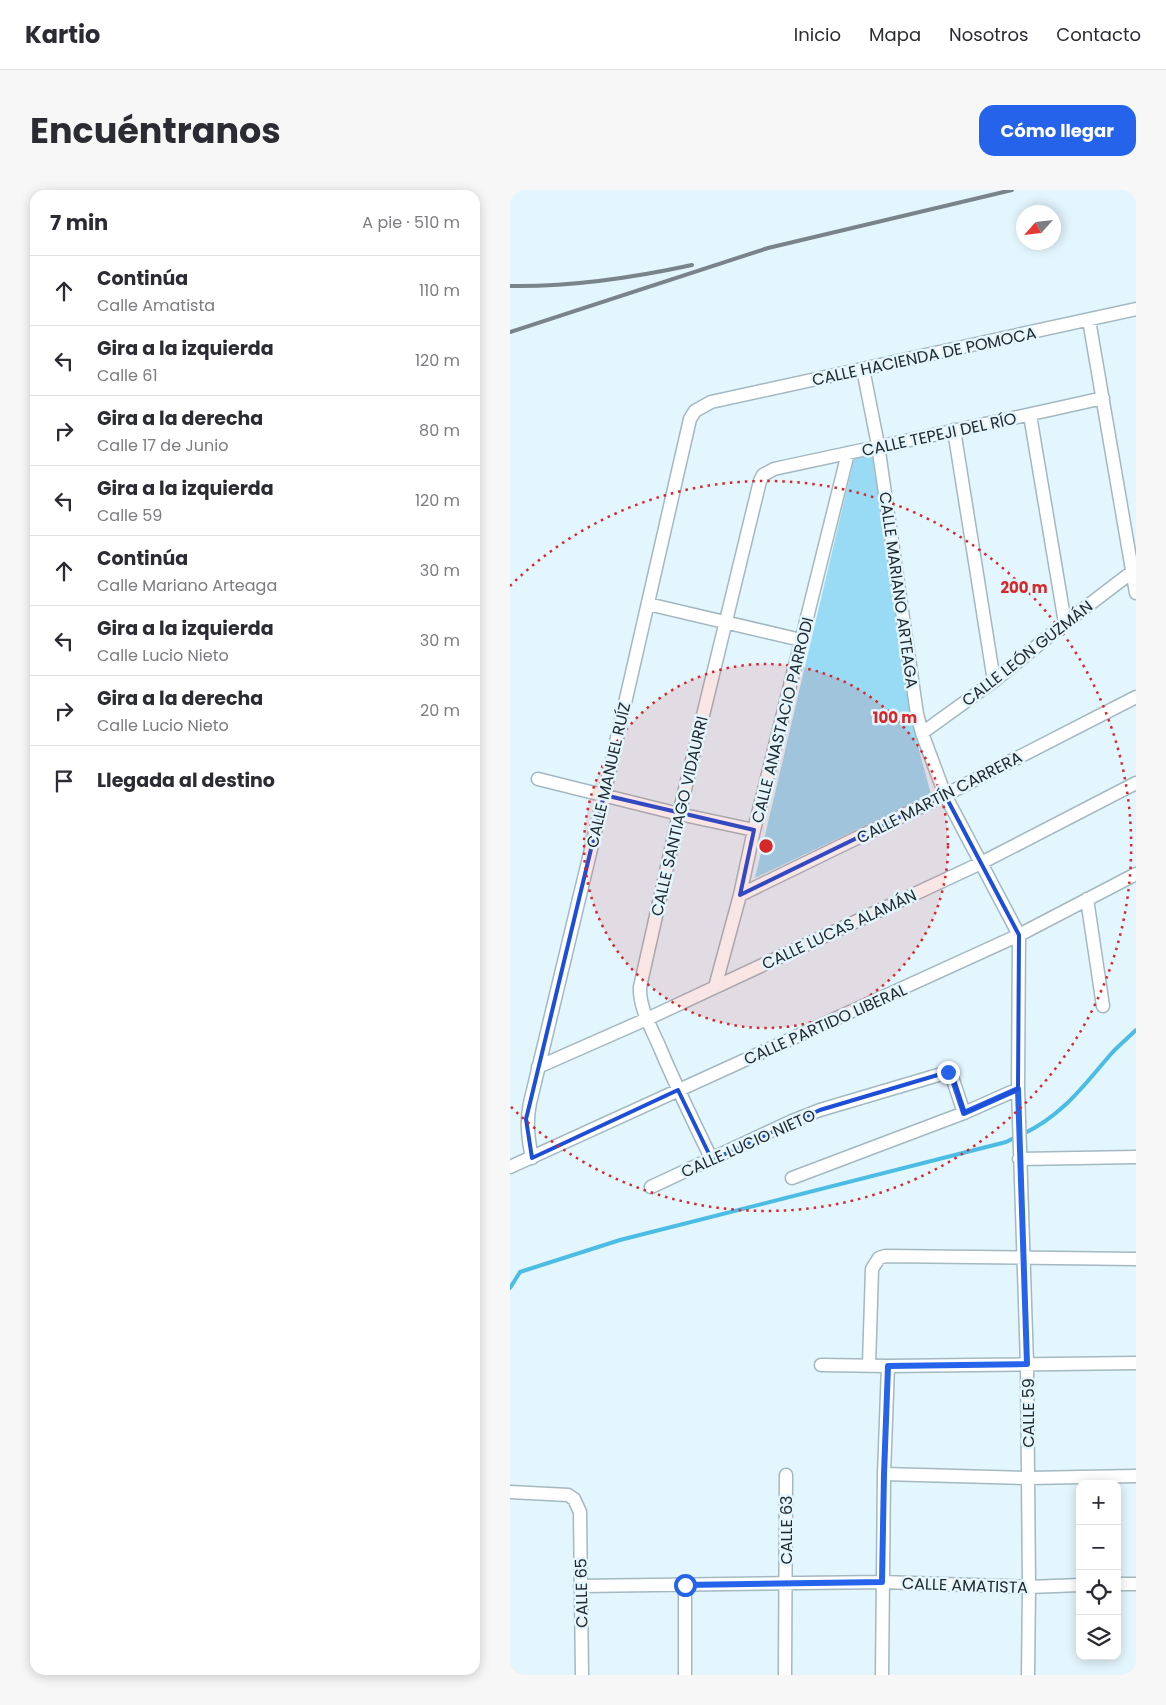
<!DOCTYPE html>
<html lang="es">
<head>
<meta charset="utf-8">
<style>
  :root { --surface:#fff; --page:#f7f7f7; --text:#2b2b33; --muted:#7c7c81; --line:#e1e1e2; --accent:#2563eb }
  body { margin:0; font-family:Poppins,sans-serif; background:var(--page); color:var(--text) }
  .controls { position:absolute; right:15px; bottom:15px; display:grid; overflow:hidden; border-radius:10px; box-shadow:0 2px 12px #0003 }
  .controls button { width:45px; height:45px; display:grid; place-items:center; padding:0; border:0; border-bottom:1px solid var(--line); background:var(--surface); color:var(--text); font:25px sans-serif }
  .compass { position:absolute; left:506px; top:15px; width:45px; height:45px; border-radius:50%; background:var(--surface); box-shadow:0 2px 12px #0003; rotate:243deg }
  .stop { position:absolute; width:15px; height:15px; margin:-11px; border:4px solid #2563eb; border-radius:50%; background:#fff }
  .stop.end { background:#2563eb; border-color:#fff; box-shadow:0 1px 5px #0008 }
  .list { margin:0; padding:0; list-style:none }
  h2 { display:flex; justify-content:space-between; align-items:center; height:65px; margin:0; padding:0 20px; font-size:21px }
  h2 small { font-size:16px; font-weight:400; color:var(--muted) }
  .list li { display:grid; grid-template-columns:32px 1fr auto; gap:15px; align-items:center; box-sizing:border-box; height:70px; padding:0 20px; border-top:1px solid var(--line) }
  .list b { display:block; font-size:19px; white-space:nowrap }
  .list p { margin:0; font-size:16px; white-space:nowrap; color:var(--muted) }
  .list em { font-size:16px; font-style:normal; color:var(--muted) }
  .icon { flex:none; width:28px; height:28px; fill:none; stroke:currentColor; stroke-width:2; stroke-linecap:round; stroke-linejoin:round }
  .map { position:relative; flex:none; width:626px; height:1485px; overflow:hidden; border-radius:15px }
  header { display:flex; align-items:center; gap:30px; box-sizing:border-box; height:70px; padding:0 25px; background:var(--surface); border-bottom:1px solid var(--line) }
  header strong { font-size:24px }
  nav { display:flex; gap:28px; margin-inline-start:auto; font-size:18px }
  .intro { display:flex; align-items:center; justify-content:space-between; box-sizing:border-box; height:120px; padding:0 30px }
  h1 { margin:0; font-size:35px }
  .button { padding:12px 22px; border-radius:15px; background:var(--accent); color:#fff; font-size:18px; font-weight:700 }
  main { display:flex; gap:30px; padding:0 30px }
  aside { flex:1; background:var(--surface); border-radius:15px; box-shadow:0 2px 12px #0003 }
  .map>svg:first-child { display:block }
</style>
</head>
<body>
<header>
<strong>Kartio</strong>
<nav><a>Inicio</a><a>Mapa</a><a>Nosotros</a><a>Contacto</a></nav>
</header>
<div class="intro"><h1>Encuéntranos</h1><a class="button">Cómo llegar</a></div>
<main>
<aside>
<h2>7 min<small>A pie · 510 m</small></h2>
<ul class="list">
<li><svg class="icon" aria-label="ahead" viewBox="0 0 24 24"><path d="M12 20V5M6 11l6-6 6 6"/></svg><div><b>Continúa</b><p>Calle Amatista</p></div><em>110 m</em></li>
<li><svg class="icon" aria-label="left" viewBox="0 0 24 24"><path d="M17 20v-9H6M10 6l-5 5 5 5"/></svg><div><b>Gira a la izquierda</b><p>Calle 61</p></div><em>120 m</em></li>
<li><svg class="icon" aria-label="right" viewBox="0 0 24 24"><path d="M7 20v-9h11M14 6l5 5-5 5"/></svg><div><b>Gira a la derecha</b><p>Calle 17 de Junio</p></div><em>80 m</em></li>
<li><svg class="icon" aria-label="left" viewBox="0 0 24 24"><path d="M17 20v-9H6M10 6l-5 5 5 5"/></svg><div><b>Gira a la izquierda</b><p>Calle 59</p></div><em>120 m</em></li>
<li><svg class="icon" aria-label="ahead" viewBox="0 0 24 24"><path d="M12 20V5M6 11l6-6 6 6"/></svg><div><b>Continúa</b><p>Calle Mariano Arteaga</p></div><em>30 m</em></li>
<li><svg class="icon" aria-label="left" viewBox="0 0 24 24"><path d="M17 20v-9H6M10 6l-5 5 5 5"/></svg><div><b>Gira a la izquierda</b><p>Calle Lucio Nieto</p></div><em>30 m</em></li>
<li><svg class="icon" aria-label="right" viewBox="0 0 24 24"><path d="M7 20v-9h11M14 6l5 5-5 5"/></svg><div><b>Gira a la derecha</b><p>Calle Lucio Nieto</p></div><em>20 m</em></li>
<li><svg class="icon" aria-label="arrive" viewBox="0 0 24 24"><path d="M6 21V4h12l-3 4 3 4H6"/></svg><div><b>Llegada al destino</b></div></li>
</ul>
</aside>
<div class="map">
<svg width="626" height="1485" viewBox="0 0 626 1485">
  <rect width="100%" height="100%" fill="#e3f5fd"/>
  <path fill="#99daf4" d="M362,265L400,516L409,560L421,604L245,688L344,269Z"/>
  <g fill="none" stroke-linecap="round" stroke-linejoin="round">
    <path stroke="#4bbce3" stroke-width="4" d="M513,944C553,925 573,896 601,864C609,855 618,848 626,840
      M0,1098L10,1082L110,1050L496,952L506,947"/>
    <defs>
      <path id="minor" d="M579,130L626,403
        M353,179L368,255L407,524L412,543L435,605L509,745L508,899L517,1174L519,1397L518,1485
        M520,225L555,433
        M444,240L484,491
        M138,414L291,450
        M412,543L484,491L555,433L622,382
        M28,589L169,624L244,640
        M230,705L435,605L626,507
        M577,709L593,816
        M205,797L230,705L244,640L338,263
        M28,877L137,829L471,673L626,593
        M22,968C18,948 16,932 20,913L94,605L180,229L185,221L201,212L626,119
        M509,969L626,967
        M202,970C184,933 166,896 150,858C142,839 129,818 130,797L169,624L250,291L253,285L264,279C374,255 484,233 593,208
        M0,977L509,745L626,684
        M282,988L454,923L508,899
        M141,997L282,931L310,920L435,883L438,882L442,887L454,923
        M311,1175L378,1176L626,1173
        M359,1175L362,1079L369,1068L375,1066L626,1069
        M374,1284L518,1288L626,1286
        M0,1302L58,1305L64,1309L70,1322L72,1485
        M607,1394H626
        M70,1396L372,1392L519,1397L570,1395
        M175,1485V1395
        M275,1485L276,1285
        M372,1485L374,1284L378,1176"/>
    </defs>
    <use href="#minor" stroke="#a3b8c1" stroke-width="15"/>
    <use href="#minor" stroke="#fff" stroke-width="12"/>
    <path stroke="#78848a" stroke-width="4" d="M0,96C62,97 122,88 182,75
      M0,142L258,58L502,0"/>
  </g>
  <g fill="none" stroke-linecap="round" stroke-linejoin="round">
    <path stroke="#2563eb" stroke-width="6" d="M175,1395L372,1392L374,1284L378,1176L517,1174L508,899L454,923L442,887L438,882"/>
  </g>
  <path fill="none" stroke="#1d4ed8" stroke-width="4" stroke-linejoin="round" d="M94,605L244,640L230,705L435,605L509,745L508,899L454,923L441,881L310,920L202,970L168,900L22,968L16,929L20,913Z"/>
  <circle cx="256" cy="656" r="182" fill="#d62828" fill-opacity=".12"/>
  <g fill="none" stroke="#d62828" stroke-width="2.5" stroke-dasharray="2.5 5">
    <circle cx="256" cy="656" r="182"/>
    <path d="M0 396A365 365 0 1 1 0 916"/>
  </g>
  <g text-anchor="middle" stroke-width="5" stroke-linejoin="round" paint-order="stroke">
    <g font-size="16" fill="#21292d" stroke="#e3f5fd">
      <text transform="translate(414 166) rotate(-12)" y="6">CALLE HACIENDA DE POMOCA</text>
      <text transform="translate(429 244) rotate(-12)" y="6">CALLE TEPEJI DEL RÍO</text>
      <text transform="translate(389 400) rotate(82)" y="6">CALLE MARIANO ARTEAGA</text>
      <text transform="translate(517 463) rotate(-38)" y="6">CALLE LEÓN GUZMÁN</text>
      <text transform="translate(272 530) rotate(-76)" y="6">CALLE ANASTACIO PARRODI</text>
      <text transform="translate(98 585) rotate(-77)" y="6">CALLE MANUEL RUÍZ</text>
      <text transform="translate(429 607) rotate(-27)" y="6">CALLE MARTÍN CARRERA</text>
      <text transform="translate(169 626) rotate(-77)" y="6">CALLE SANTIAGO VIDAURRI</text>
      <text transform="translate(329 739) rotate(-25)" y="6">CALLE LUCAS ALAMÁN</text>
      <text transform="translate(315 834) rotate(-24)" y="6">CALLE PARTIDO LIBERAL</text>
      <text transform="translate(238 953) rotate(-24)" y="6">CALLE LUCIO NIETO</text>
      <text transform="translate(518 1223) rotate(-90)" y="6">CALLE 59</text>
      <text transform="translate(276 1340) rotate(-90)" y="6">CALLE 63</text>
      <text transform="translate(455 1395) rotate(2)" y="6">CALLE AMATISTA</text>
      <text transform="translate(71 1403) rotate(-91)" y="6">CALLE 65</text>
    </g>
  </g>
  <circle cx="256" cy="656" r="8" fill="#d62828" stroke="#e3f5fd" stroke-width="2.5"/>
  <g font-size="15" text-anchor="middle" font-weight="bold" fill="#d62828" stroke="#e3f5fd" stroke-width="5" stroke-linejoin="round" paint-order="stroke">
    <text x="514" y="403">200 m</text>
    <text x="385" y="533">100 m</text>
  </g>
</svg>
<div class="controls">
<button>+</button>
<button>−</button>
<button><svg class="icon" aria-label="locate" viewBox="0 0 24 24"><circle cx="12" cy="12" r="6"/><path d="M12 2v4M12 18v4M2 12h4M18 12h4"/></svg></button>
<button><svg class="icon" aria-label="layers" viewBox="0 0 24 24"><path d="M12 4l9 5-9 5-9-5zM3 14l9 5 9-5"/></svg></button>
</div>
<svg class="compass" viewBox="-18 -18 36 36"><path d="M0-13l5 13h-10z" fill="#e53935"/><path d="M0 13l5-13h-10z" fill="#7c7c81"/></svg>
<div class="stop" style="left:175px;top:1395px"></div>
<div class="stop end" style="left:438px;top:882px"></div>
</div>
</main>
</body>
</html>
